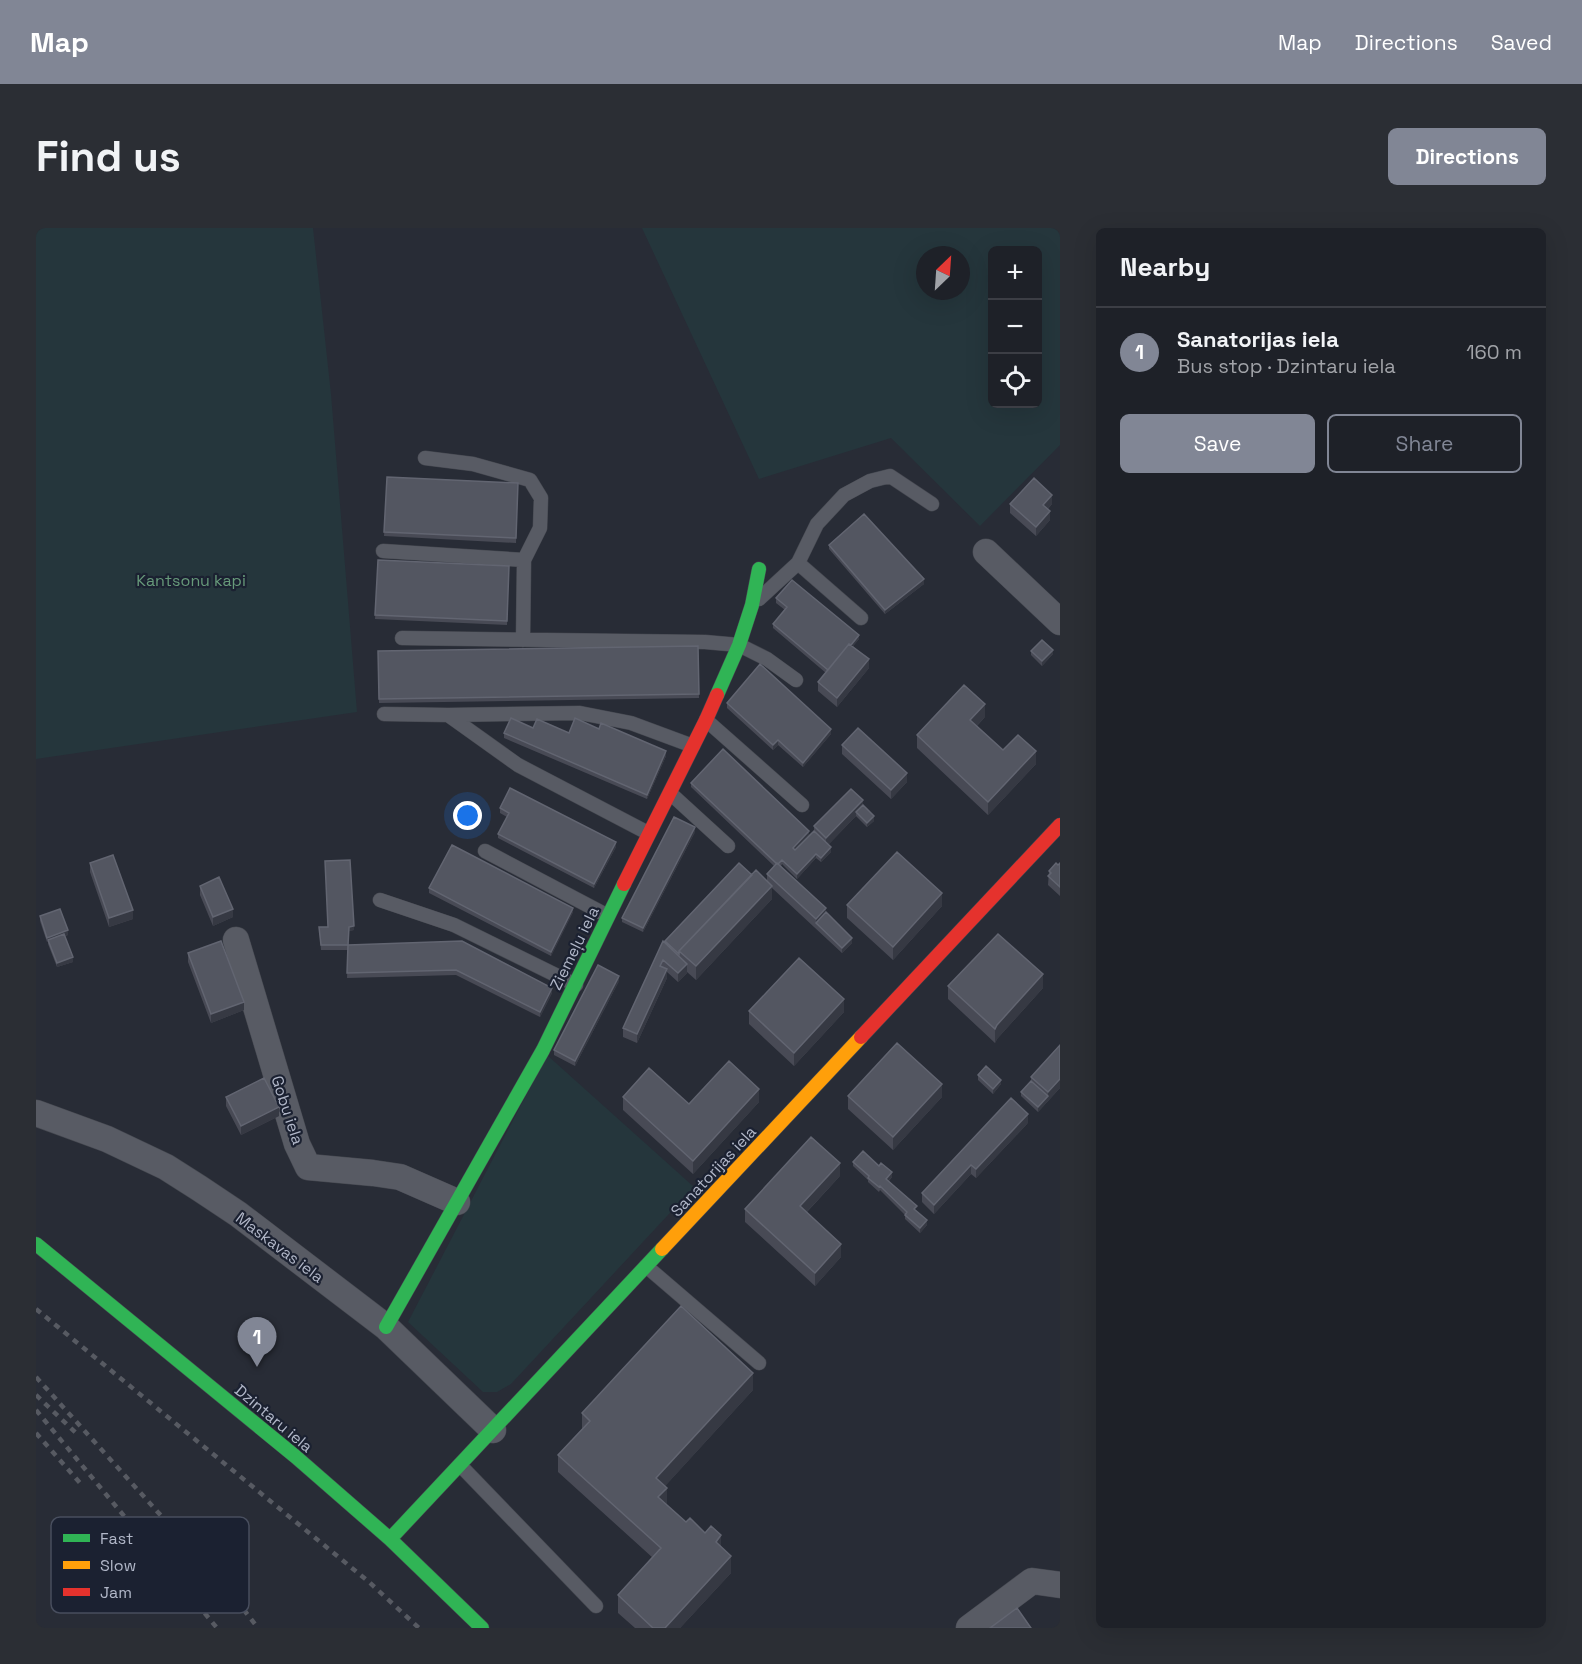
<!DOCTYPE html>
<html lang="en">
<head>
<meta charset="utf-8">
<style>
  :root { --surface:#1e2128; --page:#2b2e34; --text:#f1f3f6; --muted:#a1a3a8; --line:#3c3e45; --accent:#818695 }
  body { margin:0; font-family:"Space Grotesk",sans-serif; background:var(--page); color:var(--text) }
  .controls { position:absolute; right:18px; top:18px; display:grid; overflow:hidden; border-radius:9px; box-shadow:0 6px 24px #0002 }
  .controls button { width:54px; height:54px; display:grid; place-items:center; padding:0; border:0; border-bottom:2px solid var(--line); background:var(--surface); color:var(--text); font:30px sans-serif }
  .compass { position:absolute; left:880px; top:18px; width:54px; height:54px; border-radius:50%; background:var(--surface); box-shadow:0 6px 24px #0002; rotate:25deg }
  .you { position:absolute; left:432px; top:588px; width:21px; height:21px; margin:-15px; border:4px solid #fff; border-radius:50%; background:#1a73e8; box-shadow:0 0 0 9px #1a73e833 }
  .badge { display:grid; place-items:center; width:39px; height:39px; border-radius:50%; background:var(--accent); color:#fff; font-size:20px; font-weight:700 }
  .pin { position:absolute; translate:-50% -50px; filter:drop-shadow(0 2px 3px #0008) }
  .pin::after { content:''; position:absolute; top:32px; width:21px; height:18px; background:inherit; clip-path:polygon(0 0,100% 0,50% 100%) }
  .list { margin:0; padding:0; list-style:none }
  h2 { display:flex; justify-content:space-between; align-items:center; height:78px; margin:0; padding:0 24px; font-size:26px }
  h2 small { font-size:20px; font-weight:400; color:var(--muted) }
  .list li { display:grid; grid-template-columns:39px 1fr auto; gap:18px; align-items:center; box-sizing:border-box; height:90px; padding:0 24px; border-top:2px solid var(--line) }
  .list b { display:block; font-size:22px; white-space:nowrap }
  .list p { margin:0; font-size:20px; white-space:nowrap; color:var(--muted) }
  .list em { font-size:20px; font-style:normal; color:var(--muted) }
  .actions { display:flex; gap:12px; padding:18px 24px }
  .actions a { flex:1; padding:14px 0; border:2px solid var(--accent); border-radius:9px; text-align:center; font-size:21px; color:var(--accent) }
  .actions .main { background:var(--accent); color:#fff }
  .icon { flex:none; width:33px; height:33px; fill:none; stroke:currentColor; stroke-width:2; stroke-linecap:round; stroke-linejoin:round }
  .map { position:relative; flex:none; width:1024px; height:1400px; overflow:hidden; border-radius:9px }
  header { display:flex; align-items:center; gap:36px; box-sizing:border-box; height:84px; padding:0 30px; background:var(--accent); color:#fff }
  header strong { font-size:28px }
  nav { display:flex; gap:33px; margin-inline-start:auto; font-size:21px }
  .intro { display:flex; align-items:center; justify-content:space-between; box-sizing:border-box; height:144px; padding:0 36px }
  h1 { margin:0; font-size:42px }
  .button { padding:15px 27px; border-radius:9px; background:var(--accent); color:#fff; font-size:21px; font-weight:700 }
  main { display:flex; gap:36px; padding:0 36px }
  aside { flex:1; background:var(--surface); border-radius:9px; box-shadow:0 6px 24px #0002 }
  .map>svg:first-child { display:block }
</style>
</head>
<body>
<header>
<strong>Map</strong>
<nav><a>Map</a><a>Directions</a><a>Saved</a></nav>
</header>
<div class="intro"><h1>Find us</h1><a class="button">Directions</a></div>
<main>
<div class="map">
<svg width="1024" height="1400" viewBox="0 0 1024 1400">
  <rect width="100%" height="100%" fill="#282c36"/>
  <path fill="#25363c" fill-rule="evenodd" d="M0,0H277L295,166L321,484L0,531Z
    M606,0H1024V217L944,298L855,210L723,251ZM957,22H1002V176H957ZM889,27H925V63H889Z
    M511,827L658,959L475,1156L461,1164H447L372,1094Z"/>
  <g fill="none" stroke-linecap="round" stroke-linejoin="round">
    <defs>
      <path id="lane" d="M389,230L437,236L494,252L505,270L504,300L488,332L487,412
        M347,323L488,332
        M762,335L781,296L808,267L834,253L854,248L896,276
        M723,371L762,335L825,390
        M366,410L669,414L703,417L731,431L760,452
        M348,486L412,487L544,485L595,495L657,518
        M412,487L482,537L612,605
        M670,492L766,577
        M634,565L692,618
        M449,623L572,688
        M344,672L418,697L540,757
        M610,1038L723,1135
        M424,1237L560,1378"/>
      <path id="street" d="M950,324L1024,394
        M200,712L261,916L272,939L337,945L364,949L421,974
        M0,885L71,911L130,939L163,960L202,986L350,1099L457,1202
        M933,1400L996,1353L1024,1357"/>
      <path id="fast" d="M681,467L703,417L716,377L723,341
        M0,1016L260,1229L354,1311L446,1400
        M350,1099L507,822L588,656
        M354,1311L626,1021"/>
      <path id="slow" d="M626,1021L825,809"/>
      <path id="jam" d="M588,656L670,492L681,467
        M825,809L1024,597"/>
    </defs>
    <use href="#lane" stroke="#44474f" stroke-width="15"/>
    <use href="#street" stroke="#44474f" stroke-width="27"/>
    <use href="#fast" stroke="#44474f" stroke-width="15"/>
    <use href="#slow" stroke="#44474f" stroke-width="15"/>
    <use href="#jam" stroke="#44474f" stroke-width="15"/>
    <use href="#lane" stroke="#585b64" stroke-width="14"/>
    <use href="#street" stroke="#585b64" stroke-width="26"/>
    <use href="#fast" stroke="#30b455" stroke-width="14"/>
    <use href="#slow" stroke="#ff9f0a" stroke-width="14"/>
    <use href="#jam" stroke="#e5322d" stroke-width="14"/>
    <path stroke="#575a62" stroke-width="4.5" stroke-dasharray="6 6" stroke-linecap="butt" d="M0,1081L333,1354L383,1400
      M0,1149L193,1363L222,1400
      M0,1167L40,1205
      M0,1182L181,1400
      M0,1205L44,1255"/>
  </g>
  <path fill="#484a55" d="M351,249L482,255L480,315L348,308Z
    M974,276H1016L1012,281L1014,292L1000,308L974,285Z
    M793,317L888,356L849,386L793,321Z
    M342,332L473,338L471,397L339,391Z
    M740,370L823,411L817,418L833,440L801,479L782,463V454L790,445L737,400V396L749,382L740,375Z
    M662,418L663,470L343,475L342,423Z
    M995,423L1017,426L1006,438L995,427Z
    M691,475L795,506L767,539L742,517L737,522L691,480Z
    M949,489L941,498L967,522L1000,536L952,587L881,520V507Z
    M468,505H533L630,528L611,571L468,510Z
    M806,517L871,554L855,571L806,526Z
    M655,555L773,607L778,603V598L827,577L838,593L831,599L820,588L792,617L795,624L785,634L780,630L761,651L746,636L745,638L790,684L816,715L806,725L736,660V671L660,752L651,744V745L642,754L631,744V750L601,815L587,809V800L629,715V713L716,647L731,653V646L738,638L655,559Z
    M464,580L580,619L558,660L462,610V606L471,589L464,585Z
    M659,604L607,704L586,694V690Z
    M54,635L97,691L73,699L54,644Z
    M1024,635V668L1012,657L1013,643Z
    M164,658L197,689L177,698L164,667Z
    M393,660L537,684L515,728L393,665Z
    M811,677L906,678L857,732L811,690Z
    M4,688L32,707L29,708L37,734L21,739L12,716V714H11L4,693Z
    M283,699L318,702L313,703L312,717L516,765L504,789L420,747L311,750L312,722H285Z
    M152,725L208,782L175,795L152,734Z
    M583,753L539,838L518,827V822Z
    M912,758L1007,760L961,811L959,815L912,771Z
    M713,783L808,784L758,838L713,796Z
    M1024,817V860L1002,884L985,868V864L995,853V849Z
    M942,847L965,856L957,866L942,852Z
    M812,868L906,869L857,922L812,881Z
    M190,869L243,888L205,907L190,878Z
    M587,869L653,876L723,874L657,946L587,882Z
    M992,895L940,950L935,946L898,986L886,974V965Z
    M817,934L856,949L853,953L880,983L891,997L884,1005L869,991V987L844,962L843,964L832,954V952L817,938Z
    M804,948L771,984L805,1029L779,1058L709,994V981Z
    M717,1162L629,1258L631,1277L650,1294L685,1319L695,1345L644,1400H599L582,1385V1367L617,1330L522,1244V1227L546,1201V1185Z"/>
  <path fill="#363943" d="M1016,267V276L1007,286V277Z
    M1014,283V292L1000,308V299Z
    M888,351V356L849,386V382Z
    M823,407V411L793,447V443Z
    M1017,422V426L1006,438V433Z
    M833,431V440L801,479V470Z
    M949,476V489L934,505V492Z
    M795,501V506L767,539V535Z
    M742,512V517L737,522V517Z
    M630,523V528L611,571V567Z
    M1000,523V536L952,587V574Z
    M871,545V554L855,571V562Z
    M827,572V581L820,584V588L790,619V610Z
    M838,588V593L831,599V595Z
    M659,599V604L607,704V700Z
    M773,603V608L757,625V620Z
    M580,614V619L558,660V656Z
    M795,619V624L785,634V630Z
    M780,626V630L761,651V646Z
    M736,658V671L660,752V738Z
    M906,665V678L857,732V719Z
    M537,680V684L515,728V724Z
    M790,680V689L780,695V700V691Z
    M197,681V689L177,698V689Z
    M97,682V691L73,699V690Z
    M318,698V702L313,703V699Z
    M32,702V707L11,714V710Z
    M816,710V715L806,725V720Z
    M37,729V734L21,739V735Z
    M651,736V745L642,754V745Z
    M631,741V750L601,815V806Z
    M1007,746V760L961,811L959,815V801L961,797Z
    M583,748V753L539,838V833Z
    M516,760V765L504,789V784Z
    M808,771V784L758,838V825Z
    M208,774V782L175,795V786Z
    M1024,851V860L1012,873V864Z
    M965,852V856L957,866V861Z
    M906,856V869L857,922V909Z
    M723,861V874L657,946V933Z
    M1012,868V873L1002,884V879Z
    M243,879V888L205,907V898Z
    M992,886V895L940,950V941Z
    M804,935V948L764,991V978Z
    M935,937V946L898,986V977Z
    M856,944V949L850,955V951Z
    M891,992V997L884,1005V1000Z
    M805,1016V1029L779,1058V1045Z
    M717,1145V1162L620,1268V1250Z
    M631,1260V1277L622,1269Z
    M685,1307V1324L680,1314Z
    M695,1328V1345L644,1400H629Z"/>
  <path fill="#535661" stroke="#626571" stroke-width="1.5" d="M351,249L482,255L480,310L348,304Z
    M998,250L1016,267L1007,277L1014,283L1000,299L974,276Z
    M828,286L888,351L849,382L793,317Z
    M342,332L473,338L471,393L339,387Z
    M756,352L823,407L815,417L813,416L792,442L737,396L751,379L740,370Z
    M1006,412L1017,422L1006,433L995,423Z
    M813,416L833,431L801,470L782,454Z
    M662,418L663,466L343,471L342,423Z
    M724,436L795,501L767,535L742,512L737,517L691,475Z
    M928,457L949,476L934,492L967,522L982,507L1000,523L952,574L881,507Z
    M475,490L497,500L501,491L533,505L539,490L563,501L565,495L630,523L611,567L468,505Z
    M822,500L871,545L855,562L806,517Z
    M687,521L773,603L757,620L759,622L778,603L795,619L785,630L780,626L761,646L746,632L742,636H741L655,555Z
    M474,560L580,614L558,656L462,606L473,585L464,580Z
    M815,561L827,572L790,610L778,598Z
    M827,577L838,588L831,595L820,584Z
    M638,589L659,599L607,700L586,690Z
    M416,617L537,680L515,724L393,660Z
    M861,624L906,665L857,719L811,677Z
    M77,627L97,682L73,690L54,635Z
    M314,632L318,698L313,699L312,717L426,713L516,760L504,784L420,742L311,745L312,717H285L283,699H292L289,633Z
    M703,635L716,647L643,723V726L629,713Z
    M741,635L790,680L780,691L731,646Z
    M1020,635L1022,637L1024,635V659L1012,648L1015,645L1013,643Z
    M720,642L736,658L660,738L643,723Z
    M183,649L197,681L177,689L164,658Z
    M24,681L32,702L11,710L4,688Z
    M790,684L816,710L806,720L780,695Z
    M28,706L37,729L21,735L12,712Z
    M962,706L1007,746L961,797L959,801L912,758Z
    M185,713L208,774L175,786L152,725Z
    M627,713L651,736L642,745L627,732L624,738L631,741L601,806L587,800Z
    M763,730L808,771L758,825L713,783Z
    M562,737L583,748L539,833L518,822Z
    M861,815L906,856L857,909L812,868Z
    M1024,817V851L1012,864L995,849Z
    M693,833L723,861L657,933L587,869L613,840L653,876Z
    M950,838L965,852L957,861L942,847Z
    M228,850L243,879L205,898L190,869Z
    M995,853L1012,868L1002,879L985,864Z
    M975,870L992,886L940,941L935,937L898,977L886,965Z
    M775,909L804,935L764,978L805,1016L779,1045L709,981Z
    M827,923L843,938L845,935L856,944L850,951L881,978L878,981L891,992L884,1000L869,987L871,984L844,958L843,959L832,950L833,948L817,934Z
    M645,1078L717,1145L620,1250L631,1260L622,1269L650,1294L654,1290L669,1305L675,1298L685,1307L680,1314L695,1328L629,1400H617L582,1367L625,1320L522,1227L554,1193L546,1185Z
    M981,1380L995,1400H954Z"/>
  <g text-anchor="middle" stroke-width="4.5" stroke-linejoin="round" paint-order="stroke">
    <g font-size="16" fill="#679a7a" stroke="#1b2131">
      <text x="155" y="358">Kantsonu kapi</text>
    </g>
    <g font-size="16" fill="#b1b7c8" stroke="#1b2131">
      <text transform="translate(538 720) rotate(-64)" y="6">Ziemeļu iela</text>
      <text transform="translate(252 882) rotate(72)" y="6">Gobu iela</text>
      <text transform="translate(677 943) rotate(-47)" y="6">Sanatorijas iela</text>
      <text transform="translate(244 1019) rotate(37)" y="6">Maskavas iela</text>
      <text transform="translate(238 1190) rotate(40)" y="6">Dzintaru iela</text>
    </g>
  </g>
  <rect x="15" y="1289" width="198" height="96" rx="9" fill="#1b2131" stroke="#484e5e" stroke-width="1.5"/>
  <rect x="27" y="1306" width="27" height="8" fill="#30b455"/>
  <rect x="27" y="1333" width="27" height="8" fill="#ff9f0a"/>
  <rect x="27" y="1360" width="27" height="8" fill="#e5322d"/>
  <g font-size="16" fill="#b1b7c8">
    <text x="64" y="1316">Fast</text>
    <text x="64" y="1343">Slow</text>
    <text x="64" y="1370">Jam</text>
  </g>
</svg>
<div class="controls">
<button>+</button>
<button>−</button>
<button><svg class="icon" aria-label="locate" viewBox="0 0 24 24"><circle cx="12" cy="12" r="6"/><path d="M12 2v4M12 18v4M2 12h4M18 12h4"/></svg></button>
</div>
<svg class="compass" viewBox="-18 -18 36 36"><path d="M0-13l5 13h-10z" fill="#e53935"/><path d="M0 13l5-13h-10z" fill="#a1a3a8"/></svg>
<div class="you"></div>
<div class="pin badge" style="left:221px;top:1139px">1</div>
</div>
<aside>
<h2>Nearby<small></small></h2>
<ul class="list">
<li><span class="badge">1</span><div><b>Sanatorijas iela</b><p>Bus stop · Dzintaru iela</p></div><em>160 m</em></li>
</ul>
<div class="actions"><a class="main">Save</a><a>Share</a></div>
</aside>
</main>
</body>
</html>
